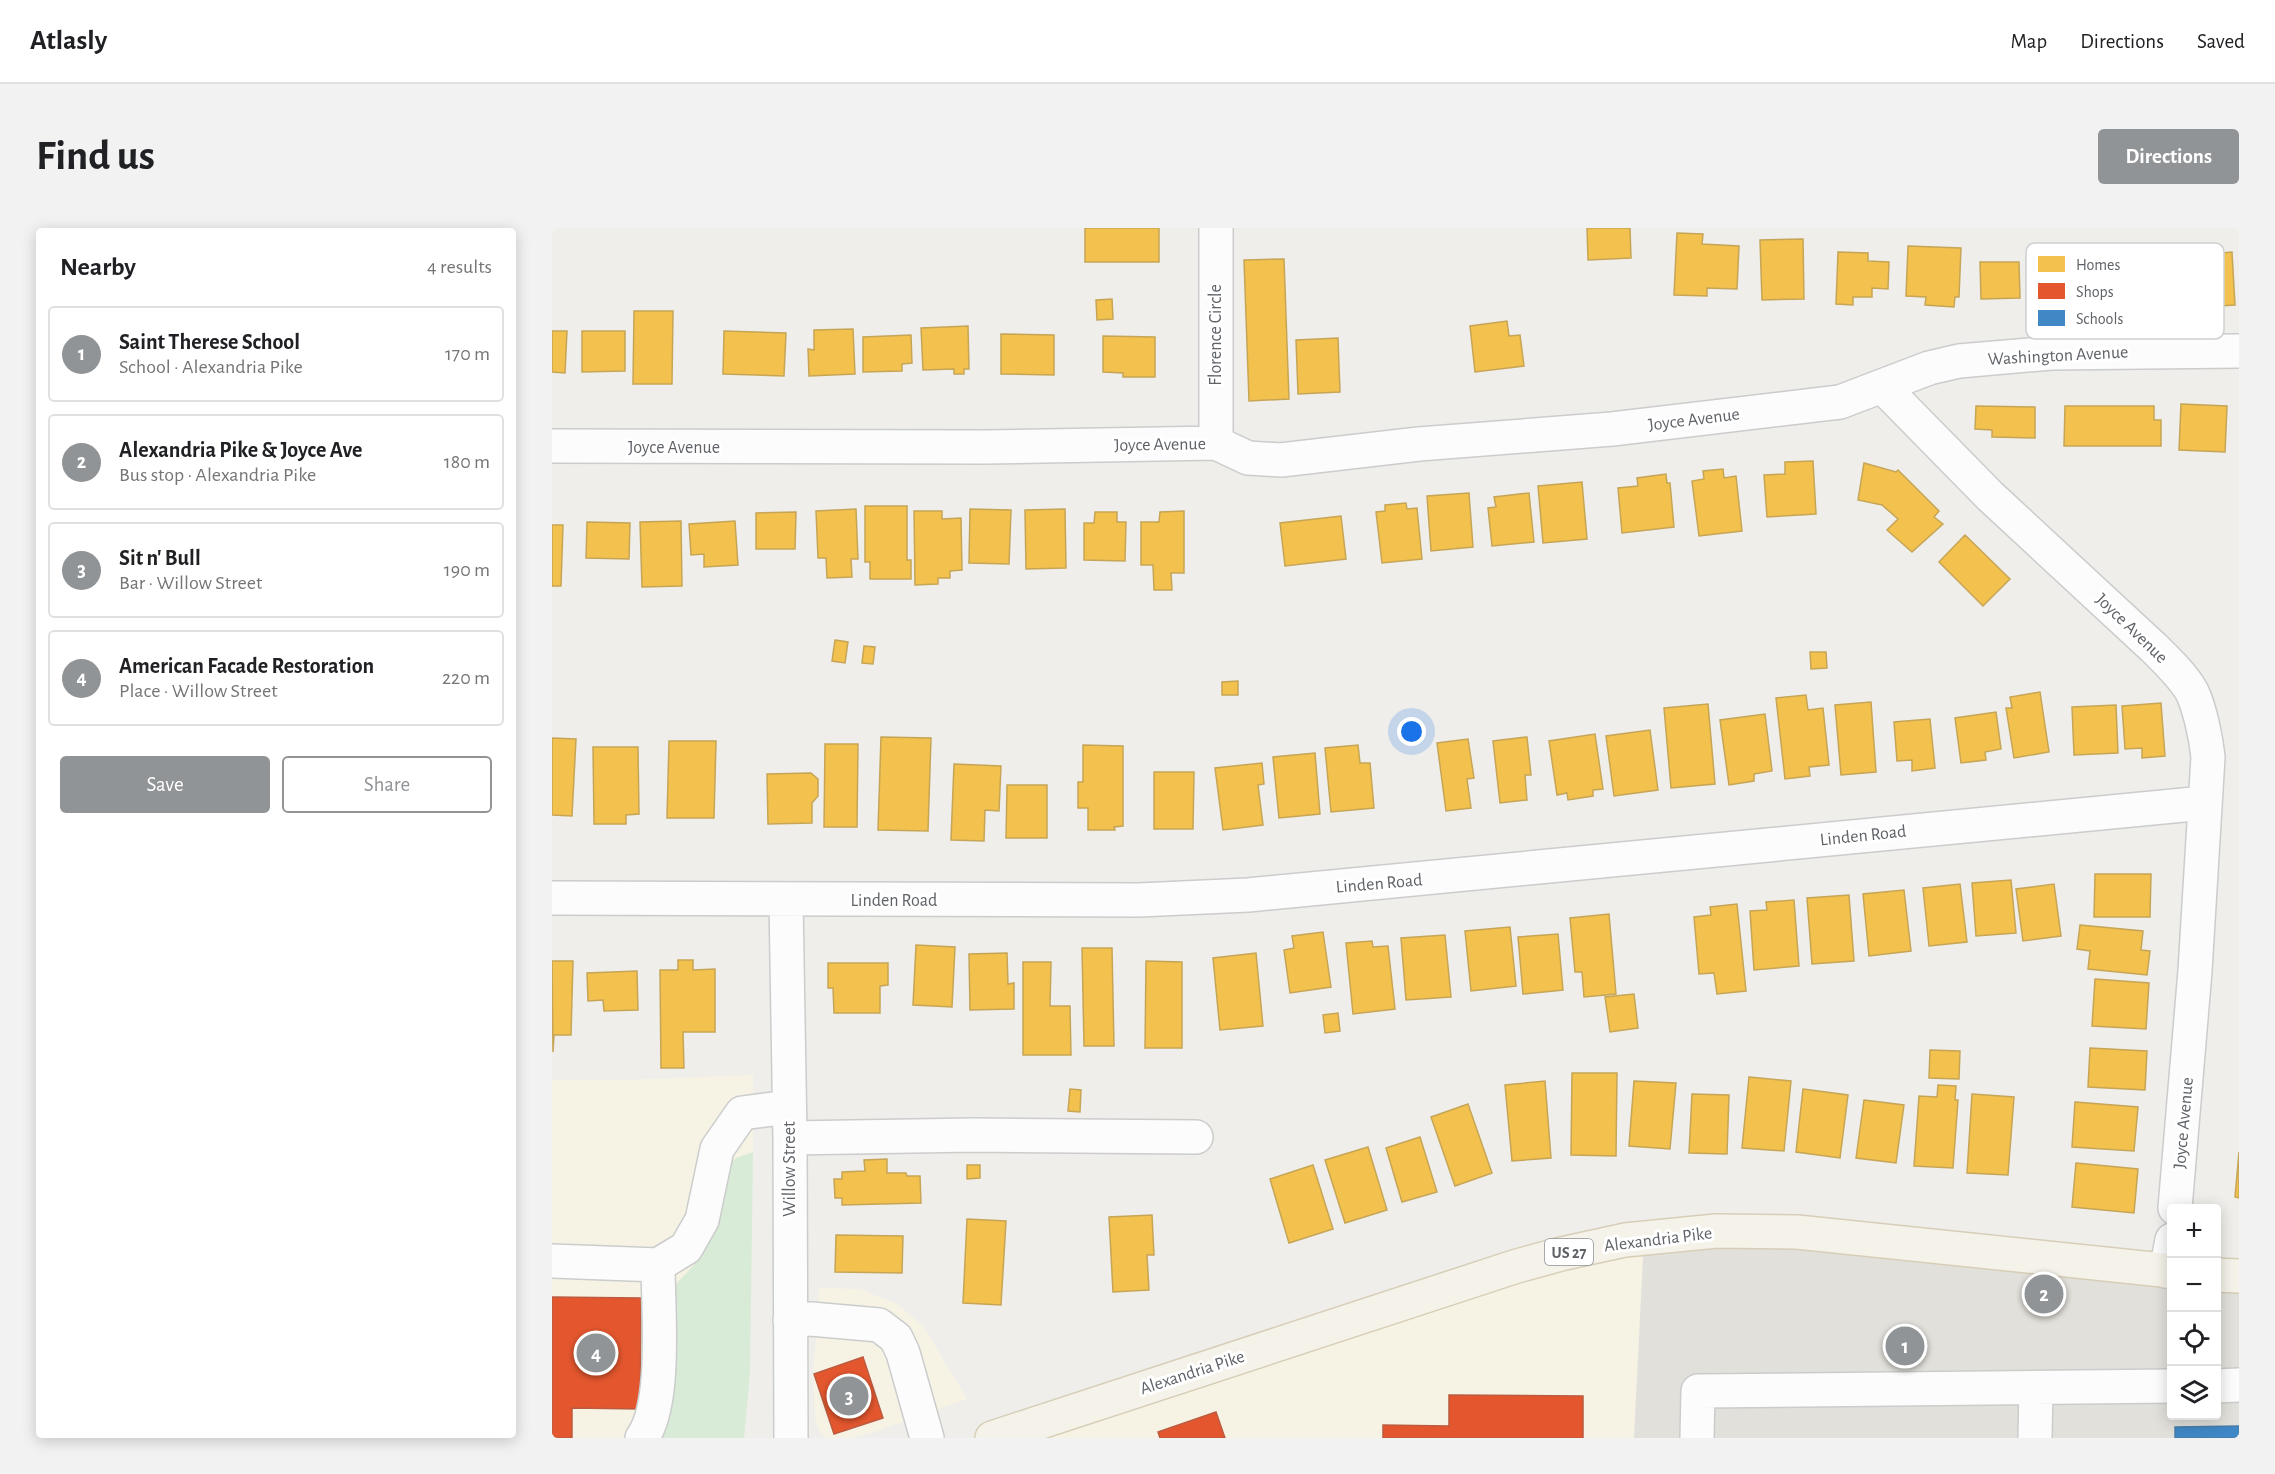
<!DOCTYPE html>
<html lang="en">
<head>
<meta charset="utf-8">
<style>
  :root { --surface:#fff; --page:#f2f2f2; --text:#202124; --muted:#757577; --line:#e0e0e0; --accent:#919496 }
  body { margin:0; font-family:"Alegreya Sans",sans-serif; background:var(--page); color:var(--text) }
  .controls { position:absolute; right:18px; bottom:18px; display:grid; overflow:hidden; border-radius:6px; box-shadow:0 3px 15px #0003 }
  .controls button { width:54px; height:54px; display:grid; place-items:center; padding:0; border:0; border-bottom:2px solid var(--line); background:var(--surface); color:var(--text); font:30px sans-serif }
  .you { position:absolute; left:860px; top:504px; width:21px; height:21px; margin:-15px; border:4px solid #fff; border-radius:50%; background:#1a73e8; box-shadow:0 0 0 9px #1a73e833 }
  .badge { display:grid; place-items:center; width:39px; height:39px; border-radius:50%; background:var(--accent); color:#fff; font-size:20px; font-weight:700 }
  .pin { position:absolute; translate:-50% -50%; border:3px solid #fff; box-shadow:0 2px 6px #0006 }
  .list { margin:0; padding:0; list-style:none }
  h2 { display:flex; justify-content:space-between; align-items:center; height:78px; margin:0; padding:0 24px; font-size:26px }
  h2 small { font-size:20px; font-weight:400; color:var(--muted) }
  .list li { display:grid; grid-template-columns:39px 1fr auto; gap:18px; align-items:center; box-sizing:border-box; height:96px; margin:0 12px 12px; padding:0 12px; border:2px solid var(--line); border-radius:6px }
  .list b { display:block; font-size:22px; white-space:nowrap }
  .list p { margin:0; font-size:20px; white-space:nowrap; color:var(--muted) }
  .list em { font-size:20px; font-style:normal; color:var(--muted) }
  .actions { display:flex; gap:12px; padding:18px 24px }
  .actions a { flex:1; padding:14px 0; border:2px solid var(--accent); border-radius:6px; text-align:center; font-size:21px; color:var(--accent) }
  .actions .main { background:var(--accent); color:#fff }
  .icon { flex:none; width:33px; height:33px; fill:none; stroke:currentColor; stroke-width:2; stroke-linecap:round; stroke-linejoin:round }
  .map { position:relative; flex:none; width:1687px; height:1210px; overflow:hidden; border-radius:6px }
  header { display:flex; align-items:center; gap:36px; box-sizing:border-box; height:84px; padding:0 30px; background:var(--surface); border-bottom:2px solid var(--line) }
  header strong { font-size:28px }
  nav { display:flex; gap:33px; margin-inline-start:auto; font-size:21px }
  .intro { display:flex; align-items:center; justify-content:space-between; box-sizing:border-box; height:144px; padding:0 36px }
  h1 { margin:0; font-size:42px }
  .button { padding:15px 27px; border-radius:6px; background:var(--accent); color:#fff; font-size:21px; font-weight:700 }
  main { display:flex; gap:36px; padding:0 36px }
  aside { flex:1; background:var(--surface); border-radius:6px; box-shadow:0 3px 15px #0003 }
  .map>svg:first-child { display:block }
</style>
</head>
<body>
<header>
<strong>Atlasly</strong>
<nav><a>Map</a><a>Directions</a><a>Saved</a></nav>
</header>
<div class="intro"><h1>Find us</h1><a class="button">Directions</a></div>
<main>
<aside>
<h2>Nearby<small>4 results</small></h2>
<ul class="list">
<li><span class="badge">1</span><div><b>Saint Therese School</b><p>School · Alexandria Pike</p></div><em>170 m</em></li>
<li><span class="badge">2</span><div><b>Alexandria Pike &amp; Joyce Ave</b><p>Bus stop · Alexandria Pike</p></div><em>180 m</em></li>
<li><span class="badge">3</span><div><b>Sit n' Bull</b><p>Bar · Willow Street</p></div><em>190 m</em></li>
<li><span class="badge">4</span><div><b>American Facade Restoration</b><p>Place · Willow Street</p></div><em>220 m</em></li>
</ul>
<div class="actions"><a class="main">Save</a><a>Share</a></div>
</aside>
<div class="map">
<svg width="1687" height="1210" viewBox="0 0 1687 1210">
  <rect width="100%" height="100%" fill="#efeeea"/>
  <path fill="#f7f3e4" d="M201,847V924L184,930L159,1006L142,1037L124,1056L120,1064L122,1161L109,1210H0V852H74Z
    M1092,1010L1082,1210H440Z
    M267,1060L307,1061L345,1076L371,1098L415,1171L322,1204L299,1210H275L269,1205L264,1195L261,1153Z"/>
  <path fill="#e2e0da" d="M1092,1010L1619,1043L1620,1188H1664L1665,1047L1687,1048V1210H1082Z"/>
  <path fill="#d8ebd6" d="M201,924L198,1144L192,1210H109L122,1161L120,1064L124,1056L142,1037L159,1006L175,938L184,930Z"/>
  <path fill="#f2c14e" stroke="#c6a556" stroke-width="1.5" d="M533,0H607V34H533Z
    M1035,0H1078L1079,30L1036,32Z
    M1125,5L1151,6L1150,16L1187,18L1185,61L1155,60V68L1122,67Z
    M1251,11L1252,71L1210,72L1208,12Z
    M1356,18L1409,20L1407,69H1403L1402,79L1373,77L1374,69L1354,68Z
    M1656,19V26L1680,24L1683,77L1652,79V73L1632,74L1629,21Z
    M1286,24L1316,25V33L1337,34L1336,61L1320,60V69H1301V77L1284,76Z
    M732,31L737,171L697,173L692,32Z
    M1428,34H1467L1468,70L1429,71Z
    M560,71L561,91L545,92L544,72Z
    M82,83H121L120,156H81Z
    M955,93L957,108L968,107L972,138L923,144L918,98Z
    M416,98L417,141H412V146H402V141L371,142L369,100Z
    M301,101L303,146L257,148L256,121L262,122V102Z
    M0,103H15L13,145L0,144Z
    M30,103H73V143L30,144Z
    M172,103L234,105L232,148L171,146Z
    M449,106L502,107V147L449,146Z
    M359,107L360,135L350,136V143L311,144V109Z
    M551,108L603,109V149H571V145L551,144Z
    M786,110L788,164L746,166L744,112Z
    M1629,176L1675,178L1673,224L1627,222Z
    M1424,178L1483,179V210L1440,209V202L1423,201Z
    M1513,178H1602V192H1609V218H1512Z
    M1261,233L1264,286L1215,289L1212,247L1233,246V234Z
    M1312,235L1344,244L1346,242L1387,283L1382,289L1391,296L1360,324L1335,302L1346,291L1330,277L1306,272Z
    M1171,241L1172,250L1184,248L1190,303L1147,308L1140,253L1152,251L1151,243Z
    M1114,246L1115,255H1118L1122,299L1070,305L1066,260L1086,258L1085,250Z
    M1030,254L1035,311L991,315L986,258Z
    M917,265L921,319L879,323L875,268Z
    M977,265L982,314L940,318L936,280L944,279L942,269Z
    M854,275L855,281L865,280L870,331L830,335L824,284L833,283V277Z
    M313,278H355V332H359V351H318V334H313Z
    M304,281L306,331H299L300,349L275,350L274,330H266L264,283Z
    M418,281L459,282L457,336L417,335Z
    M513,281L514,340L474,341L473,282Z
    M362,283H390V291L409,290L410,342L398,343V350H386V356L363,357Z
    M632,283V345H619L620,362H602L601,337H589V294H607L608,284Z
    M244,284L243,321H204V285Z
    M543,284H565V294H574L573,333L532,332V295H542Z
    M789,288L794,331L733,338L728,295Z
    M129,293L130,358L90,359L88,294Z
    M183,293L186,337L152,339V326L139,327L137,296Z
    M35,294L78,295L77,331L34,330Z
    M0,297H11L9,358H0Z
    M1413,307L1458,351L1431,378L1387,334Z
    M283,412L296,414L293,435L280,433Z
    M312,418L323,419L321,436L310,435Z
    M1258,424H1274L1275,440L1259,441Z
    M686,453V467H670V454Z
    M1488,464L1497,524L1462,530L1454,480H1460L1458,469Z
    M1254,467L1256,482L1271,480L1277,537L1257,539L1258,548L1233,551L1224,470Z
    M1319,474L1324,544L1289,547L1283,477Z
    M1609,475L1613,528L1590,530V520L1573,521L1570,478Z
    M1156,476L1163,556L1119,560L1112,480Z
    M1564,477L1566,525L1522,527L1520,479Z
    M1444,484L1449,521L1433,524L1434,532L1409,535L1403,490Z
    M1213,486L1220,543L1202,546V553L1177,557L1168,492Z
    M1378,491L1383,540L1360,543V532L1345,533L1342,494Z
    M1098,502L1106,562L1062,568L1054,508Z
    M1043,506L1051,561L1041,562V568L1016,572L1015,565L1005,567L997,513Z
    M329,509L379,510L376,603L326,602Z
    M975,509L979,547H973L975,572L948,575L941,513Z
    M0,510L24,511L20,588L0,587Z
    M916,511L922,550L915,551L919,580L894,583L885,515Z
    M117,513H164L162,590H115Z
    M273,516H306L305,599H272Z
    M531,517L571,518V598L562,599L563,602H536V580H526V554H531Z
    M806,517L808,535H818L822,580L779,584L773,520Z
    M41,519H86L87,586L74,587V596H42Z
    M763,525L768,586L727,590L721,529Z
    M710,535L712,556L706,557L711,597L671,602L663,540Z
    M402,536L449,538L447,583L433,582L432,613L399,612Z
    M602,544H642L641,601H602Z
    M259,545L266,551V568L260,575V595L216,596L215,546Z
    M455,557H495V610H454Z
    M1543,646H1599L1598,689H1542Z
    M1459,652L1464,705L1424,708L1420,655Z
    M1408,656L1415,714L1377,718L1371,660Z
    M1502,656L1509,708L1471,713L1464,661Z
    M1352,662L1359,723L1317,728L1311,666Z
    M1297,667L1302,733L1260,736L1255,670Z
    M1242,672L1247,738L1202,742L1198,683L1215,682L1214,674Z
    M1185,676L1194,763L1165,766L1162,745L1147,746L1142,689L1159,687L1158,679Z
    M1057,686L1064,766L1032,769L1030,744H1023L1018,690Z
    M1528,697L1591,703L1589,722L1598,723L1595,747L1536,741L1538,723L1525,721Z
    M958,699L964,758L919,763L913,703Z
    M771,704L779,759L738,765L732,722L742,720L740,708Z
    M1006,706L1011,762L971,766L966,709Z
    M893,707L899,769L854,772L849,710Z
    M820,713L821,719L836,718L843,781L801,786L794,715Z
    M364,717L403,719L400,779L361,777Z
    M530,720H560L562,818H532Z
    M455,725L456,756L462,755V781L418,782L417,726Z
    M704,725L711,798L668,802L661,730Z
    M126,732H141V742L163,741V804H131L132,840H109L108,742H126Z
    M0,733H21L19,807H2L1,824Z
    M594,733L630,734V820H593Z
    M471,734H499L498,778H518L519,827H471Z
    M276,735H336V757L328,758V785H282L281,760H276Z
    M85,743L86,782L52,783L51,772L36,773L35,745Z
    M1543,751L1597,755L1594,801L1540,798Z
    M1082,766L1086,800L1058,804L1053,769Z
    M786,785L788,803L773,805L771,787Z
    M1538,820L1595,823L1593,862L1536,859Z
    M1378,822L1408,823L1407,851L1377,850Z
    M1020,845H1065L1064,928L1019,927Z
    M1197,849L1239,853L1232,923L1190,920Z
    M993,853L999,930L960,933L953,857Z
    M1082,853L1124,855L1118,921L1077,918Z
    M1386,857L1404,858L1403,872H1406L1401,940L1362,938L1367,868L1385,869Z
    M518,861L529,862L528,884L516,883Z
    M1251,861L1296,867L1288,930L1244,924Z
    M1140,866L1177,867L1175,926L1137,925Z
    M1420,866L1462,869L1456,947L1415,945Z
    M1312,872L1352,877L1344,935L1304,930Z
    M1523,874L1586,879L1582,923L1520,919Z
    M916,876L940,945L903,958L879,889Z
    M868,909L885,964L850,974L834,920Z
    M816,919L835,982L793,995L773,932Z
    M1687,924V970L1683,969Z
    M335,931V945H354L355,948H368L369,975L290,977V970H283L282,951H290V944L313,943L312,932Z
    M1524,935L1586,941L1582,985L1520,979Z
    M415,937H428V950L415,951Z
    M761,937L781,1001L737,1015L718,951Z
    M600,987L602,1027H595L597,1062L561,1064L557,989Z
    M415,991L454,993L449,1077L411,1075Z
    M284,1007L351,1008L350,1045L283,1044Z"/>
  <path fill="#e4572e" stroke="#bc5b3f" stroke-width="1.5" d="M0,1069L89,1070L88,1181L20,1180V1210H0Z
    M311,1129L331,1190L282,1206L262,1146Z
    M897,1167L1031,1168V1210H831V1197L897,1198Z
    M664,1184L673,1210H608L606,1204Z"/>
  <path fill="#3f88c5" stroke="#497da9" stroke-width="1.5" d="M1687,1198V1210H1623V1199Z"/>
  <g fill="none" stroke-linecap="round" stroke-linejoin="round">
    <defs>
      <path id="minor" d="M1330,158L1438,268L1602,420C1615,433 1631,448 1640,464C1648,481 1654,510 1656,529L1643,743L1623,980
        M664,215V0
        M0,218L432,219L664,215L696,230L729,232L867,216L1060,201L1288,174L1377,140L1407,133L1499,125L1687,123
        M0,670L587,672L696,667L1652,575
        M234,672L238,910L239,1210
        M238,910L422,907L644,909
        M0,1033L106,1037L134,1020L150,992L165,921L190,885L237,879
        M1614,1043L1620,1012
        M238,1092L259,1091L327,1097L344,1110L351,1125L375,1210
        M1664,1158L1687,1157
        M90,1210C115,1176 106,1081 106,1037
        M1145,1210L1146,1163L1620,1158
        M1483,1210L1484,1160"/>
      <path id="major" d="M1664,1047L1687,1048
        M440,1210L965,1038L1009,1026L1073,1012L1164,1003L1245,1004L1620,1043"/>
    </defs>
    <use href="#minor" stroke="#cbcccc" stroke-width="36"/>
    <use href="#major" stroke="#d7ceb8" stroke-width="36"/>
    <use href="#minor" stroke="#fdfcfc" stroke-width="33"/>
    <use href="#major" stroke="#f4f2e9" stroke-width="33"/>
  </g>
  <g text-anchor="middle" stroke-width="6" stroke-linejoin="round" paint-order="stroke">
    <rect fill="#fff" stroke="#8f9295" stroke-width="1.5" x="993" y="1011" width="48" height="26" rx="4.5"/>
    <g font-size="16" font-weight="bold" fill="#5f6368">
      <text x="1017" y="1030">US 27</text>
    </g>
    <g font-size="18" fill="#5f6368" stroke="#fff">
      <text transform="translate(663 107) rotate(-90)" y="6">Florence Circle</text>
      <text transform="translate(1506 127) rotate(-3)" y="6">Washington Avenue</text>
      <text transform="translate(1142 191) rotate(-7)" y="6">Joyce Avenue</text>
      <text transform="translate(608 216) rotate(-1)" y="6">Joyce Avenue</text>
      <text x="122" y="225">Joyce Avenue</text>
      <text transform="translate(1580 400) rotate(44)" y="6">Joyce Avenue</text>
      <text transform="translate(1311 607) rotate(-6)" y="6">Linden Road</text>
      <text transform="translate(827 655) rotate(-5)" y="6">Linden Road</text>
      <text x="342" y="678">Linden Road</text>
      <text transform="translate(1631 895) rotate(-85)" y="6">Joyce Avenue</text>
      <text transform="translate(237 941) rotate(-90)" y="6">Willow Street</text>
      <text transform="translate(1106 1011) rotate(-7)" y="6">Alexandria Pike</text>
      <text transform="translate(640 1144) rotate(-18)" y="6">Alexandria Pike</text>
    </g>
  </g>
  <rect x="1474" y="15" width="198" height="96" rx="9" fill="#fff" stroke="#cfd0d2" stroke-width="1.5"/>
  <rect x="1486" y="28" width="27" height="16" fill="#f2c14e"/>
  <rect x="1486" y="55" width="27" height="16" fill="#e4572e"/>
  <rect x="1486" y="82" width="27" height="16" fill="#3f88c5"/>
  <g font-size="16" fill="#5f6368">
    <text x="1524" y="42">Homes</text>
    <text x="1524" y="69">Shops</text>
    <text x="1524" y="96">Schools</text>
  </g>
</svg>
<div class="controls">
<button>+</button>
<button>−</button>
<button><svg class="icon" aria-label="locate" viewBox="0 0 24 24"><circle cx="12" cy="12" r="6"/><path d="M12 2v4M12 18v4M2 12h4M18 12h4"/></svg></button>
<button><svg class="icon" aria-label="layers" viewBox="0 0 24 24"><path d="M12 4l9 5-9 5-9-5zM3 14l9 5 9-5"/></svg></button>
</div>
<div class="you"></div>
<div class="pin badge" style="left:1353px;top:1118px">1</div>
<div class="pin badge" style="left:1492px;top:1066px">2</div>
<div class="pin badge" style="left:297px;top:1168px">3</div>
<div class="pin badge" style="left:44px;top:1125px">4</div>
</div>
</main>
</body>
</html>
